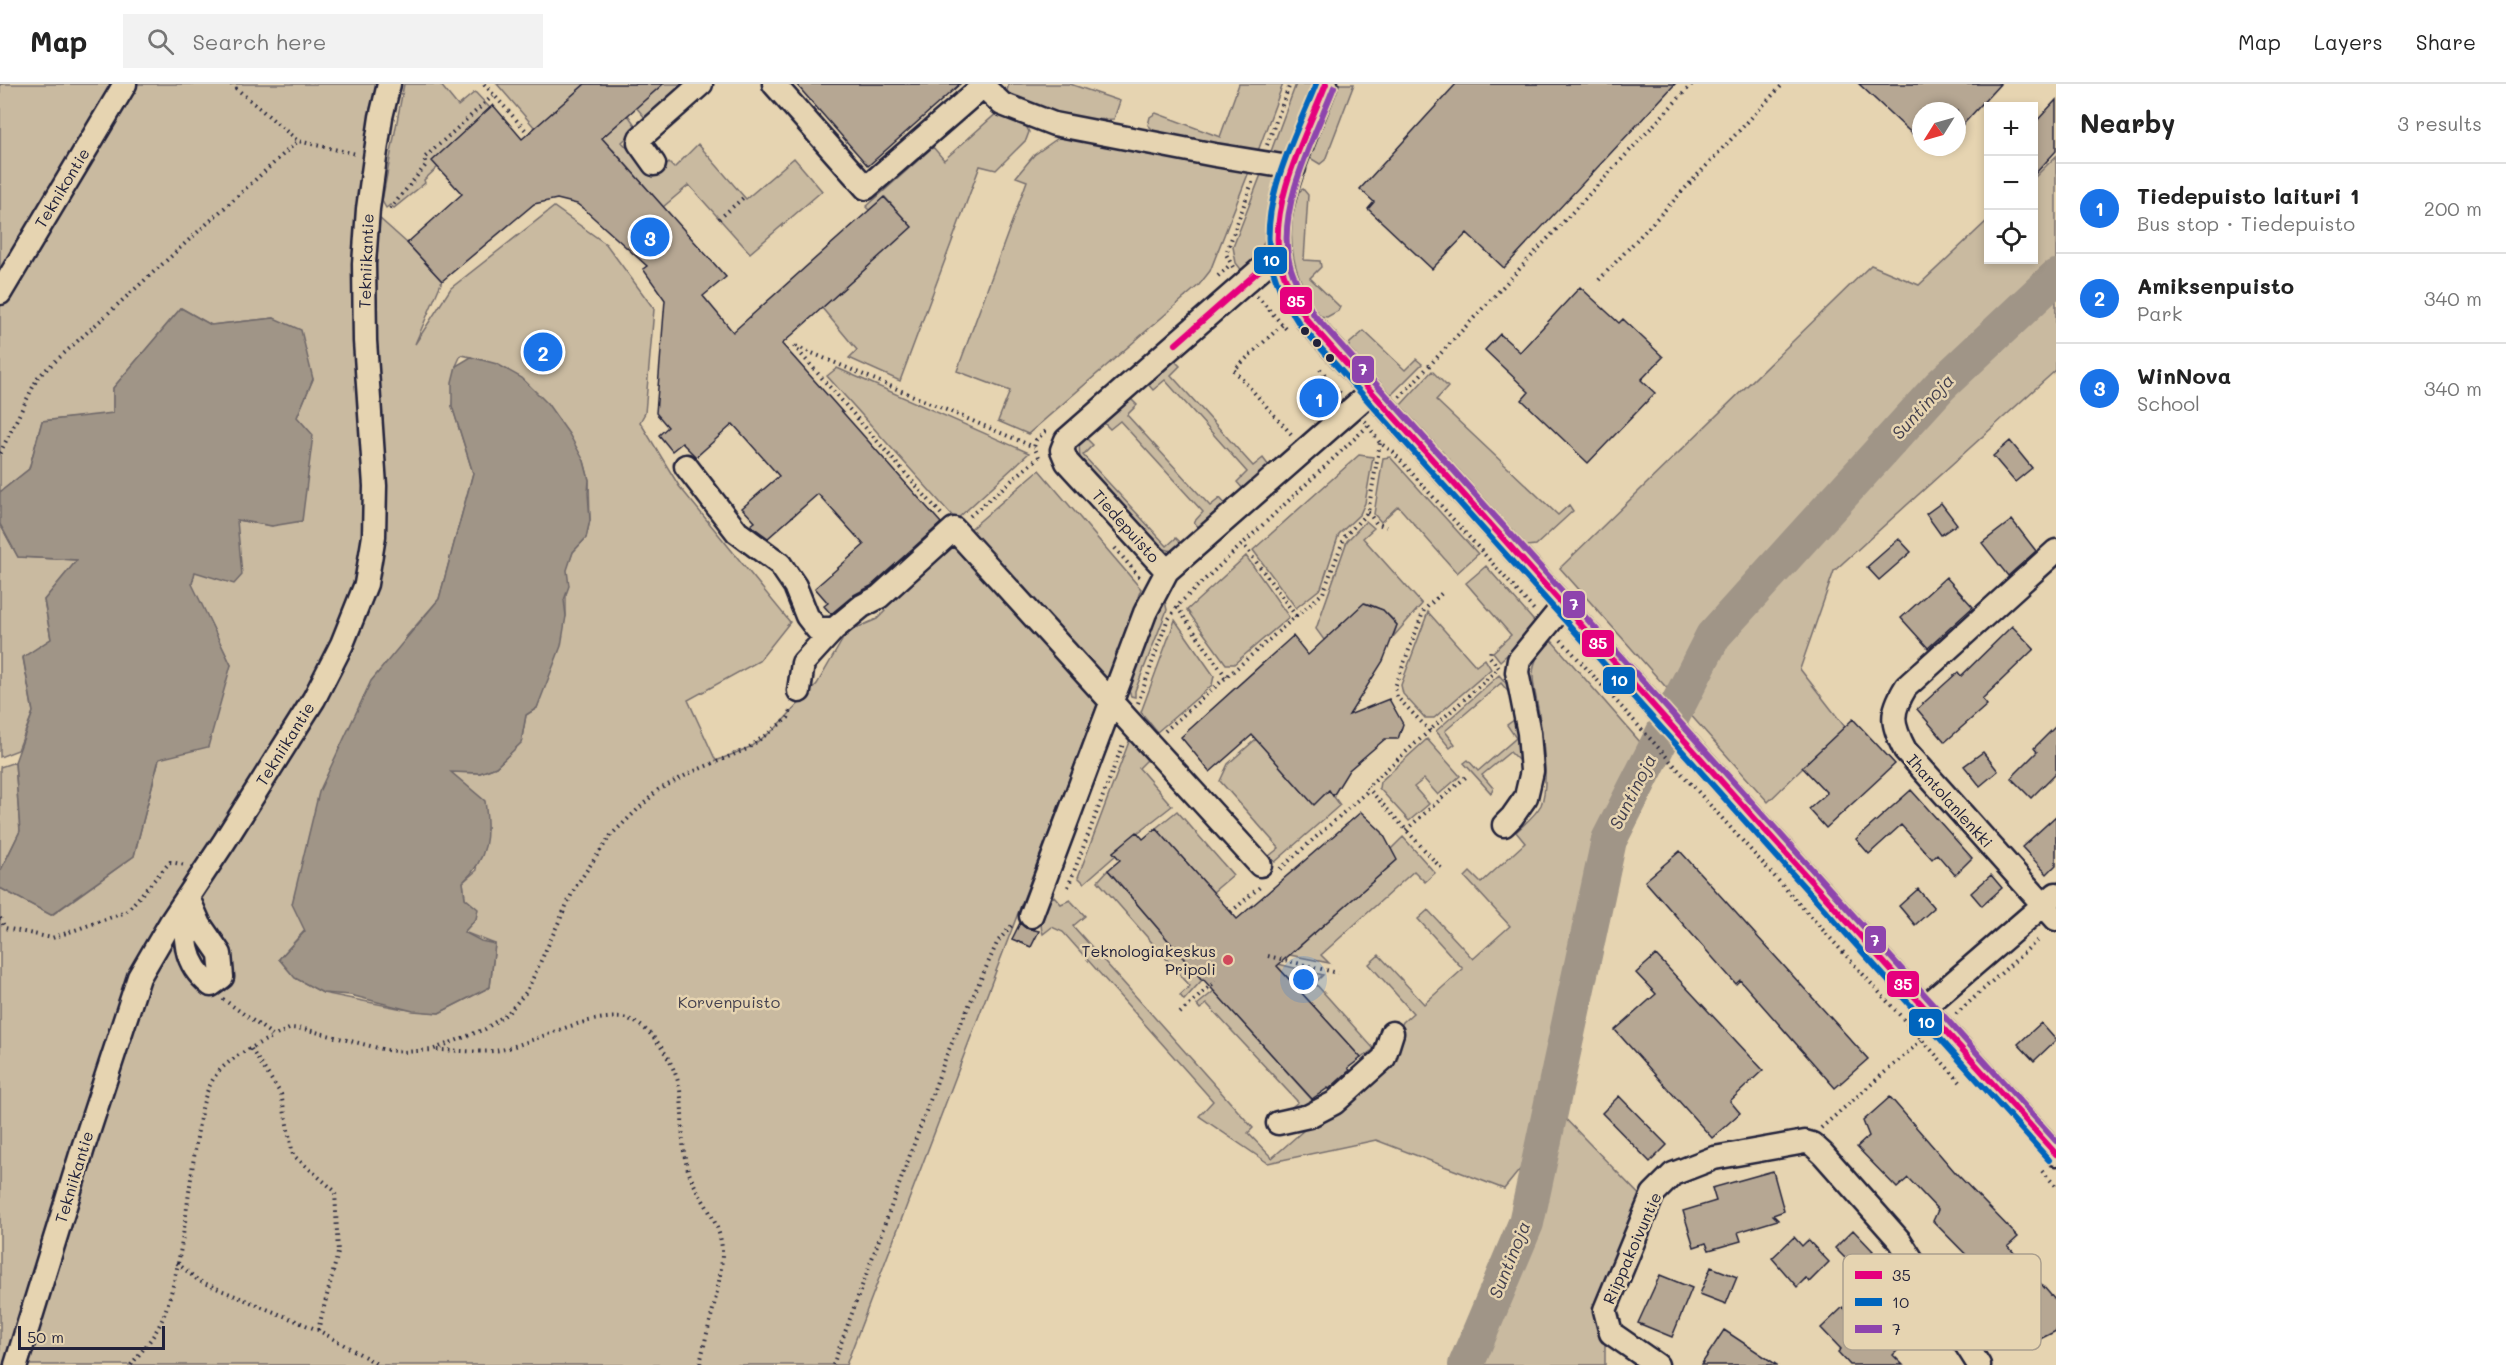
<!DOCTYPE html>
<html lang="en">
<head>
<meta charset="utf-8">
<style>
  :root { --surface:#fff; --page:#f2f2f2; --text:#222; --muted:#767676; --line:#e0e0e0; --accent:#1a73e8 }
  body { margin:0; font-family:Mali,sans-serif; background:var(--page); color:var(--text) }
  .controls { position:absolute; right:18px; top:18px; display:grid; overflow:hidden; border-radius:0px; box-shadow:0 3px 9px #0003 }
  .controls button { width:54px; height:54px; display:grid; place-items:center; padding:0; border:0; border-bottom:2px solid var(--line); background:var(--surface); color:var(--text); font:30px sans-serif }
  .compass { position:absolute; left:1912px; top:18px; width:54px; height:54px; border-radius:50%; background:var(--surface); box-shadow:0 3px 9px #0003; rotate:233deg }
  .scale { position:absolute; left:18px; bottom:15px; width:147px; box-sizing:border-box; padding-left:6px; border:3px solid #22223b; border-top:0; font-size:16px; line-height:21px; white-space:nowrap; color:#22223b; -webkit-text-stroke:4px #e6d4b1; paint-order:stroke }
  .you { position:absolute; left:1304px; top:896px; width:21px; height:21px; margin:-15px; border:4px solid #fff; border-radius:50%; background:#1a73e8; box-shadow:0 0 0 9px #1a73e833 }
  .badge { display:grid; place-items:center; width:39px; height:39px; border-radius:50%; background:var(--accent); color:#fff; font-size:20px; font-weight:700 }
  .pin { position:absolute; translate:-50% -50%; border:3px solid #fff; box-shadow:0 2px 6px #0006 }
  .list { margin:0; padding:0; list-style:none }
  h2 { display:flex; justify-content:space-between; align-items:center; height:78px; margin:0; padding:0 24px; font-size:26px }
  h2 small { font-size:20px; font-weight:400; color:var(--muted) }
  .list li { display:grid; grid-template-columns:39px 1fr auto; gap:18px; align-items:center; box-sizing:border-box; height:90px; padding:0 24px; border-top:2px solid var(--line) }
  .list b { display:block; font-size:22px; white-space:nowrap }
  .list p { margin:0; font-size:20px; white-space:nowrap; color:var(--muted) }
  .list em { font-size:20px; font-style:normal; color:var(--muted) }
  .icon { flex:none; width:33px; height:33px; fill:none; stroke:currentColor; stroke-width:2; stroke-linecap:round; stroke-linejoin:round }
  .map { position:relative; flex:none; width:2056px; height:1281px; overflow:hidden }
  header { display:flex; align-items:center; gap:36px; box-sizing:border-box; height:84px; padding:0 30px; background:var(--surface); border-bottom:2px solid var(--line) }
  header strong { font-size:28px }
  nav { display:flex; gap:33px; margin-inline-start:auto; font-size:21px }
  .search { width:420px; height:54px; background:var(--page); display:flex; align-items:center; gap:15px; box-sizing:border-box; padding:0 21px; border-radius:0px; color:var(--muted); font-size:22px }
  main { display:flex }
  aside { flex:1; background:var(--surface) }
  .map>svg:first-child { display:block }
</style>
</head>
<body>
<header>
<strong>Map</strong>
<div class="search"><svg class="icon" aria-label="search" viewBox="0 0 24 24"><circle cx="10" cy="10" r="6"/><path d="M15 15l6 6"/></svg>Search here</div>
<nav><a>Map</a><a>Layers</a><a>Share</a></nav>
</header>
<main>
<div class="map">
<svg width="2056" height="1281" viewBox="0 0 2056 1281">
  <rect width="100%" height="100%" fill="#e6d4b1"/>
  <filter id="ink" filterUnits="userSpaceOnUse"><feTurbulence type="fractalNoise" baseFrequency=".0167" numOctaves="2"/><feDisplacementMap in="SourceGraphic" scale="12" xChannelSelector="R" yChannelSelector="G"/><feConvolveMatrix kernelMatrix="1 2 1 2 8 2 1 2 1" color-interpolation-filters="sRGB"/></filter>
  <g filter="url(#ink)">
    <path fill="#c9baa0" stroke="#766e6e" stroke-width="1.5" fill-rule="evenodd" d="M0,0H389L368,124L407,159L442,197L415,260L451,204L554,123L606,160L654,225L645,329L640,338L679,402L790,538L759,577L688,616L716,677L750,663L776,644L817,600L847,548L877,535L885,527L883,522L955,458L1098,619L846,1281H0V804L52,831L134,772L159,675L231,581L191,500L195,487L234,499L237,436L272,442L297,333L313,295L274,234L211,241L181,224L113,304V330L42,337L29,385L0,408ZM461,271L471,273L584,377L589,396L590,436L586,454L573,468L566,486V532L537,624L526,631L521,659L496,683L480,689L450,688L477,786L463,798L465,814L476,835L464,848L495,860L490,903L439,929L403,925L323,909L295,894L279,875L305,846L406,553L439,515L473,389L452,322L456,282Z
      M404,0H440L458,22L475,8L490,24L438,83L424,96L425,99L394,124L390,121L386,124L382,117Z
      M497,0H585L535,44Z
      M663,0H686L646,35L636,23Z
      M1009,0H1070L1120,17L1114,35L1086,36L1039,24L1006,9Z
      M1239,0H1283L1258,67L1157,50L1148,41L1150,33L1156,29L1220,53Z
      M1296,0H1316L1292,64L1284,69L1270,70Z
      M1339,0H1354L1325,76L1320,80L1310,74Z
      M998,28L1025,40L1029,48L1026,56L996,86L980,82L900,297L849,274L857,266L822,224L911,143L885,113L869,126L866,123L933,63L944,76Z
      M628,31L637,44L622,58L653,93L669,79L674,84L698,60L746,115L794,74L822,107L750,169L689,101L663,123L613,66L595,60Z
      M1061,52L1250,85L1210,187L1199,201L1028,350L998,337L1010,307L957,287L1027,97L1016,93L1034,71Z
      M2056,72V286L1834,487L1800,585L1845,643L1768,718L1560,484L1871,181L1919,201L1988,136V176H2034V94Z
      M1262,88L1274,91L1277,101L1266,138L1265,155L1258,174L1243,188L1236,179L1233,163Z
      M1303,105L1308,111L1304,176L1320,177L1321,183L1310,194L1340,223L1338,227L1327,233L1320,232C1292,191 1285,157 1297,109Z
      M1364,247L1405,286L1416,275L1422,280L1393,309L1387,311L1348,265L1350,259Z
      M1173,275L1180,282L1171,291L1253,382L1263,374L1269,382L1243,405L1237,398L1247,388L1165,296L1153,306L1147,299Z
      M837,284L1029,369L956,436L827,292Z
      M1432,287L1448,303L1436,316L1558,431L1569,421L1573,427L1536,461L1526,462L1402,326L1401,321Z
      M1130,314L1137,321L1127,331L1210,422L1220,414L1226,421L1200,445L1194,438L1203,428L1120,337L1110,345L1103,338Z
      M1085,353L1093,361L1083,371L1167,462L1176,454L1181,459L1179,464L1172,467L1157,463L1080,376L1079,359Z
      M1359,371L1373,373L1365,419L1360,430L1339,450L1321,504L1296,524L1253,466Z
      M1390,373L1478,470L1457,489L1398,422L1381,438L1374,430L1383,374Z
      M1039,386L1141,505L1107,596H1099L967,448Z
      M1366,437L1374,444L1363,454L1422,520L1393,553L1397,541C1389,529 1379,523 1365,519L1324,556L1316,545L1347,457Z
      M0,440L18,473L77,476L44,516L51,555L23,574L33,628L18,666L0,673Z
      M1246,472L1289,533L1234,580H1226L1187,526Z
      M1486,482L1539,543L1500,577L1493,568L1511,551L1466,499Z
      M1161,516L1165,517L1167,526L1135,607V613L1131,612L1128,605Z
      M1428,528L1476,582L1485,575L1491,585L1434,634H1425L1403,610L1401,601Z
      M1175,536L1214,592L1212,601L1157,648L1141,628Z
      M1552,557L1640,658L1598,755L1522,1083L1504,1105L1376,1056L1268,1079L1199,1032L1213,1017L1063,848L1052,843L1043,850C1038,837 1043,821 1054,812L1061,820L1070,816L1085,832L1073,842L1253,1044L1248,1049L1272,1074L1304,1046L1298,1039L1396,952L1403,938L1413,929L1369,880L1379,871L1424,920L1463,885L1418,835L1428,826L1473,875L1510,842L1465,793L1470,788L1481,799L1525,759L1516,748C1525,739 1535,732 1541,721C1550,701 1542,646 1538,624C1535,606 1528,587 1539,570C1542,565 1548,561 1552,557Z
      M1499,591L1511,605L1510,610L1501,599L1445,647L1455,660L1450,664L1436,647Z
      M1514,636H1516L1522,680L1510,668L1482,691L1493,704L1491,709L1464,679L1468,676L1478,687L1516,654L1507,641Z
      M1130,655L1147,676L1139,684L1172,722L1113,768L1116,771L1084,799L1078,793Z
      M1256,655L1313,720L1329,706L1340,721L1275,778L1269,772L1279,764L1220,697L1228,680Z
      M1427,655L1460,692L1438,711L1424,695L1414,703L1429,720L1409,737L1379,704L1380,698Z
      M15,678L20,747L0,788V683Z
      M1177,727L1233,791L1213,808L1156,744Z
      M1403,753L1435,789L1425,798L1414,787L1321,871L1329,879L1290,871L1396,776L1391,765Z
      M1108,786L1202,896L1184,916L1180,911L1190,902L1098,797Z
      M1274,879L1323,891L1315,899L1374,965L1361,974Z
      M1214,907L1218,911L1313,1017L1293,1032L1288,1026L1298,1018L1207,920L1200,925L1197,921Z
      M1552,1021L1649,1121L1605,1226V1281H1466L1526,1139Z"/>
    <path fill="#a09587" stroke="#6e6769" stroke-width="1.5" d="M181,224L211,241L274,234L301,246L313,295L297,333L313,351L302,437L272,442L237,436L242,491L234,500L195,488L192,500L231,581L208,663L159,675L134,772L51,831L0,804V788L20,747L15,678L33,628L23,573L51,555L44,516L77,476L18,473L0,440V408L29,385L42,337L113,329V304Z
      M471,273L497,280L522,294L547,319L569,350L584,377L589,396L588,409L590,436L586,454L573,468L567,486L569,502L564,516L566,532L561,562L537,624L526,631L521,659L496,683L480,689L451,688L485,717C490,751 488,775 463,798L465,814L478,825L476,835L464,848L481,857L495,860L490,903L439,929L413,927L350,911L323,909L295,894L279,875L305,847L292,820L319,708L371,597L439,515L473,389L452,322V298L456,282Z"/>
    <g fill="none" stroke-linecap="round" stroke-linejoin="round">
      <path stroke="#a09587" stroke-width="36" d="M1466,1281L1526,1139L1609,756L1713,552L1940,302L2056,193"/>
    </g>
    <path fill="#b6a793" stroke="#22223b" stroke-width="1.5" d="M585,0H663L602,54L726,193L703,212L733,248L884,113L912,143L782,260L941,439L871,502L854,511L831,530L824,522L828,519L815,504L864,461L818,410L768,454L753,443L751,441L755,438L742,424L779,392L733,340L696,373L682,359L672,367L659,351L668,343L656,329L665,216L643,185L647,182L585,126L577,120L557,115L534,120L442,197L407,159L462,110L432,77L493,21L522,55Z
      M796,0H960L868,82Z
      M1456,0H1675L1504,184L1467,149L1432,185L1368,125L1374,118L1360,105Z
      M1859,0H2000L1957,47V27H1921V58Z
      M2056,16V67L2034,91V40Z
      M1580,203L1619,239L1623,235L1663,273L1641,296L1655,309L1588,379L1522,316L1529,308L1485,266L1500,250L1520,268Z
      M2010,357L2032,384L2015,398L1993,372Z
      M1941,419L1957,440L1941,451L1926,430Z
      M2012,436L2036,467L2008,492L1982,459Z
      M1899,455L1911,468L1879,496L1867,483Z
      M1946,493L1973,523L1928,564L1901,534Z
      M1364,519L1383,526L1397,541L1383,577L1349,631L1389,615L1403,640L1398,655H1385L1349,686L1333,712L1329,706L1314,721L1252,651L1210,688L1181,653L1293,552L1308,571Z
      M2012,542L2034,565L1982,615L1987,621L1945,658L1917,625L1958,588L1961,592Z
      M1853,635L1895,680L1826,744L1809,725L1827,709L1802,683Z
      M2056,642V689L2031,714L2011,694L2037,668L2034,664Z
      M1983,668L1998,687L1980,702L1964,682Z
      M1911,706L1972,774L1955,791L1937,770L1932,775L1901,741L1869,770L1856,755Z
      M1361,728L1382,748L1397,776L1277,882L1361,974L1348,984L1350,986L1329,1005L1328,1004L1312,1015L1203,895L1202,896L1108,786L1120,776L1113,768L1137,748L1143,755L1156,744L1237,835Z
      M2056,732V781L2047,790L2022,763Z
      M1680,767L1868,975L1835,1004L1740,896L1736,900L1645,797Z
      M1991,791L2002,804L1982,822L1971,809Z
      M1918,805L1934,824L1915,841L1899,822Z
      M1020,839L1026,844L1039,847L1031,863L1012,855Z
      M1656,871L1763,986L1730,1017L1740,1029L1712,1054L1615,946L1656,910L1636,889Z
      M2041,939L2056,956L2034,977L2018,960Z
      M1619,1012L1667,1061L1650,1078L1602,1029Z
      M1890,1013L1955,1088L2018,1153L2008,1162L2056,1217V1247L2040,1255L2022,1236L2011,1246L1994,1226L2006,1215L1993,1198L1933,1137L1938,1126L1908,1094L1897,1104L1857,1063L1869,1052L1863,1037Z
      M1773,1087L1784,1127L1773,1131L1778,1136L1738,1148L1741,1157L1709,1166L1706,1159L1694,1163L1683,1127L1716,1117L1712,1104Z
      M1853,1146L1873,1167L1855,1184L1835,1164Z
      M1794,1153L1802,1162L1808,1156L1829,1178L1809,1198L1806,1194L1797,1203L1772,1174Z
      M1711,1183L1737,1193L1726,1220L1700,1210Z
      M1660,1191L1692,1204L1672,1253L1638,1239Z
      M1888,1201L1920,1235L1898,1256L1903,1261L1893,1271L1903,1281H1850L1838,1268L1841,1265L1821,1244L1843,1223L1849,1229L1861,1218L1865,1223Z
      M1724,1246L1777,1281H1701Z"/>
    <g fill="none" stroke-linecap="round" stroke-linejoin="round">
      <defs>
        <path id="minor" d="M774,0L866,104L983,2L1002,20L1054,40L1215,71L1294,84
          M1326,0C1309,46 1269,124 1279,173C1284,196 1295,216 1307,236L2056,1070
          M654,80L639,59L640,54L701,0
          M1278,170L1066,356L1062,366L1067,378L1167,487L1371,308
          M0,209L125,0
          M686,382L737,448L780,480L795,502L807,532L817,545H834L862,522L879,513L954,445L1260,781
          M2056,467L1906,603C1890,629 1891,639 1905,666L2056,835
          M799,607L803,579L834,545
          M1504,741L1512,733L1526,713L1532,687L1529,649L1517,588L1519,576L1563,522
          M188,814L200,841L220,870L222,893L211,901C180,877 185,849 188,814Z
          M1031,832L1145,529L1167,487
          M1925,923L2056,810
          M1278,1039L1309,1032L1334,1019L1384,974L1392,949
          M16,1281L83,1064L139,893L171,838L224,758L314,615L342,560L366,500L374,452L375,402L365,257L364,180L368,125L375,74L381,33L389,0
          M1657,1281L1611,1249L1605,1226L1653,1110L1673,1090L1714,1074L1805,1058L1812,1060L1823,1070L1900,1157L1979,1281"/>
      </defs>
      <use href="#minor" stroke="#22223b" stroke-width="27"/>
      <path stroke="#22223b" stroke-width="4" stroke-dasharray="1.5 4.5" stroke-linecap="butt" d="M231,0L298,57
        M484,0L529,50
        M1267,61L1290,0
        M390,125L426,81L424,74L494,11
        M719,135L744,113
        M1233,183L1226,170L1253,96
        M1218,192L1231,180
        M1599,196L1783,0
        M1257,212L1288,247
        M1282,241L1234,286L1292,351
        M1320,285L1340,309
        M1400,313L1692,0
        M1365,337L1380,359L1393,368L1534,526
        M0,369L38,293L298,57L356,70
        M1039,373L1034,363L1036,356L1048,345
        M1368,428L1376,439L1386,443
        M941,430L793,261L1034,363
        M970,432L1039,373
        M1115,464L1141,495
        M1177,523L1226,593
        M1296,532L1323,509L1345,452L1368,428L1380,359
        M1561,556L1962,1000
        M1138,619L1167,537L1181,518L1370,340
        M1165,647L1296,532L1243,460
        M1430,647L1397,613L1395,603L1424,526L1443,508
        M1406,746L1468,691
        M1441,784L1367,703L1499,584L1490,573L1491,563
        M1280,785L1369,706
        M1068,803L1123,660
        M1231,828L1261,802
        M0,834L5,844L52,854L126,828L170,778L186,781
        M1268,872L1338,889
        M223,915L274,952L291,944L304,945L386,966L404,968L432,966L485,945L508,929L527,907L574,805L611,751L658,706L692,688L747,665L788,634L792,624
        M1180,929L1216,897
        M1956,930L2040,854
        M251,965L281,1010L293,1071L335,1107L338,1169L318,1246
        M437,966C457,966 487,970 505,965C541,955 587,930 623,934C650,938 673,977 679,1001C685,1029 679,1058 688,1086C697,1113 720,1135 722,1165C723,1199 706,1246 700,1281
        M1821,1044L1922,956
        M2042,1087L2056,1102
        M177,1179L199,1197L318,1246L379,1281
        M131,1281C143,1265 157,1250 164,1231C182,1181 186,1125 194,1073C199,1045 200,1008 220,986C235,971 256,961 274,952
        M833,1281L947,970L998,857L1014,839"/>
      <use href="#minor" stroke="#e6d4b1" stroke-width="22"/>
      <defs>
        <path id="bus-1" d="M1326,0C1306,51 1270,117 1279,173C1283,195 1296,217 1307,236L2056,1070
          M1176,260L1278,170"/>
        <path id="bus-2" d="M1316,0C1295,53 1261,114 1270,173C1274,198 1287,221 1300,241L2049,1076"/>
        <path id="bus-3" d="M1334,3C1315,52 1279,118 1288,172C1291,193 1304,213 1314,231L2056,1057"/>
      </defs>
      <use href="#bus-1" stroke="#e6d4b1" stroke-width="10"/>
      <use href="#bus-2" stroke="#e6d4b1" stroke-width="10"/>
      <use href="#bus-3" stroke="#e6d4b1" stroke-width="10"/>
      <use href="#bus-1" stroke="#e5007d" stroke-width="6"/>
      <use href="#bus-2" stroke="#0065bd" stroke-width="6"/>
      <use href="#bus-3" stroke="#8e44ad" stroke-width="6"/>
    </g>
  </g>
  <g fill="#22223b" stroke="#e6d4b1" stroke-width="2">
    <circle cx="1305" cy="247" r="5"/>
    <circle cx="1317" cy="259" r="5"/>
    <circle cx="1330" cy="274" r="5"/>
  </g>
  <circle fill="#d1495b" stroke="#e6d4b1" stroke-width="2" cx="1228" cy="876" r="6"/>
  <g text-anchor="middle" stroke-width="5" stroke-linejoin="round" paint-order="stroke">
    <g font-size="16" fill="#22223b" stroke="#e6d4b1">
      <text transform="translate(62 104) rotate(-59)" y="6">Teknikontie</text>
      <text transform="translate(366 177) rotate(-88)" y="6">Tekniikantie</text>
      <text transform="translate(1126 442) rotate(48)" y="6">Tiedepuisto</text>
      <text transform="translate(285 660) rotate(-58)" y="6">Tekniikantie</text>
      <text transform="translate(1950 717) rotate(48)" y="6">Ihantolanlenkki</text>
      <text transform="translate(74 1093) rotate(-73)" y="6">Tekniikantie</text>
      <text transform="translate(1632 1164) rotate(-66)" y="6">Riippakoivuntie</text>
    </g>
    <g font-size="16" fill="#22223b" stroke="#e6d4b1" text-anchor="end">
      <text x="1216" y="873">Teknologiakeskus<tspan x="1216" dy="18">Pripoli</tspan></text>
    </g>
    <g font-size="16" fill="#43404f" stroke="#e6d4b1">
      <text x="729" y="924">Korvenpuisto</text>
    </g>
    <g font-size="18" font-style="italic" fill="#423f4e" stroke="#e6d4b1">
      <text transform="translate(1923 323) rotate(-47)" y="6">Suntinoja</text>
      <text transform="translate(1633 708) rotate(-63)" y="6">Suntinoja</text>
      <text transform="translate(1510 1176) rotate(-68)" y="6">Suntinoja</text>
    </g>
  </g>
  <rect x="1843" y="1170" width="198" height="96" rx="9" fill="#e6d4b1" stroke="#ab9f8e" stroke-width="1.5"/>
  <rect x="1855" y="1187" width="27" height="8" fill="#e5007d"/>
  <rect x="1855" y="1214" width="27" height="8" fill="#0065bd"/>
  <rect x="1855" y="1241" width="27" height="8" fill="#8e44ad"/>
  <g font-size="16" fill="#22223b">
    <text x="1892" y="1197">35</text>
    <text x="1892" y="1224">10</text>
    <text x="1892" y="1251">7</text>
  </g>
  <g stroke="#e6d4b1" stroke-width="2">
    <rect x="1253" y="162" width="35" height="29" rx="6" fill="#0065bd"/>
    <rect x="1279" y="202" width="34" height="29" rx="6" fill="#e5007d"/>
    <rect x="1351" y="271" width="24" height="29" rx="6" fill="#8e44ad"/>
    <rect x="1562" y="506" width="24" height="29" rx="6" fill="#8e44ad"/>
    <rect x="1581" y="545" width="34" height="29" rx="6" fill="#e5007d"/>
    <rect x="1602" y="582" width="34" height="29" rx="6" fill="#0065bd"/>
    <rect x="1864" y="841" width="23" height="29" rx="6" fill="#8e44ad"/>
    <rect x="1886" y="886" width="34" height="28" rx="6" fill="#e5007d"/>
    <rect x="1908" y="924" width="35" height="29" rx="6" fill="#0065bd"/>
  </g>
  <g font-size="16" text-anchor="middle" font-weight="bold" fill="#fff">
    <text x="1271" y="182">10</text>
    <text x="1296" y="223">35</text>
    <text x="1363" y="291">7</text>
    <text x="1574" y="526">7</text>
    <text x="1598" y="565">35</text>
    <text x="1619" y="602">10</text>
    <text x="1875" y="862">7</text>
    <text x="1903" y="906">35</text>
    <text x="1926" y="944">10</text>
  </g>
</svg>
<div class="controls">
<button>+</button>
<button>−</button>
<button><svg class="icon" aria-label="locate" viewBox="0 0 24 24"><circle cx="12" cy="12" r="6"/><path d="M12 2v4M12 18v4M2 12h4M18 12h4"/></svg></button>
</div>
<svg class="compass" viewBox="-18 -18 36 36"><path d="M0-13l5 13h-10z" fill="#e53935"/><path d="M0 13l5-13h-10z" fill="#767676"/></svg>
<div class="scale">50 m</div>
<div class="you"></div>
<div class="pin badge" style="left:1319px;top:314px">1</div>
<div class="pin badge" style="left:543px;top:268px">2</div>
<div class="pin badge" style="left:650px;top:153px">3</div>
</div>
<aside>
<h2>Nearby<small>3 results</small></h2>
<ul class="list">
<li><span class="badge">1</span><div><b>Tiedepuisto laituri 1</b><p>Bus stop · Tiedepuisto</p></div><em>200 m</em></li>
<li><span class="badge">2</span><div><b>Amiksenpuisto</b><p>Park</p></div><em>340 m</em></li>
<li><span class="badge">3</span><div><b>WinNova</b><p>School</p></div><em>340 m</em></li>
</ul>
</aside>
</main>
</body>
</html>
